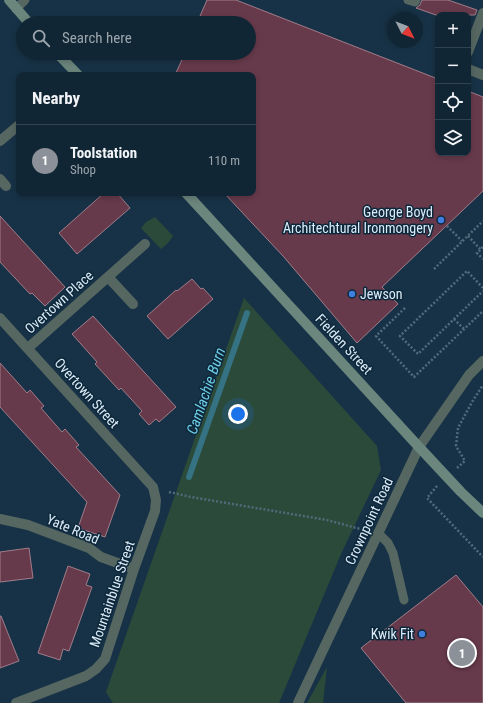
<!DOCTYPE html>
<html lang="en">
<head>
<meta charset="utf-8">
<style>
  :root { --surface:#112634; --page:#1a2e3c; --text:#f1f3f6; --muted:#9ca5ac; --line:#30434f; --accent:#8c9099 }
  body { margin:0; font-family:"Roboto Condensed",sans-serif; background:var(--page); color:var(--text) }
  .controls { position:absolute; right:12px; top:12px; display:grid; overflow:hidden; border-radius:8px; box-shadow:0 2px 6px #0003 }
  .controls button { width:36px; height:36px; display:grid; place-items:center; padding:0; border:0; border-bottom:1px solid var(--line); background:var(--surface); color:var(--text); font:20px sans-serif }
  .compass { position:absolute; left:387px; top:12px; width:36px; height:36px; border-radius:50%; background:var(--surface); box-shadow:0 2px 6px #0003; rotate:132deg }
  .you { position:absolute; left:238px; top:414px; width:14px; height:14px; margin:-10px; border:3px solid #fff; border-radius:50%; background:#1a73e8; box-shadow:0 0 0 6px #1a73e833 }
  .badge { display:grid; place-items:center; width:26px; height:26px; border-radius:50%; background:var(--accent); color:#fff; font-size:13px; font-weight:700 }
  .pin { position:absolute; translate:-50% -50%; border:2px solid #fff; box-shadow:0 1px 4px #0006 }
  .list { margin:0; padding:0; list-style:none }
  h2 { display:flex; justify-content:space-between; align-items:center; height:52px; margin:0; padding:0 16px; font-size:17px }
  h2 small { font-size:13px; font-weight:400; color:var(--muted) }
  .list li { display:grid; grid-template-columns:26px 1fr auto; gap:12px; align-items:center; box-sizing:border-box; height:72px; padding:0 16px; border-top:1px solid var(--line) }
  .list b { display:block; font-size:15px; white-space:nowrap }
  .list p { margin:0; font-size:13px; white-space:nowrap; color:var(--muted) }
  .list em { font-size:13px; font-style:normal; color:var(--muted) }
  .icon { flex:none; width:22px; height:22px; fill:none; stroke:currentColor; stroke-width:2; stroke-linecap:round; stroke-linejoin:round }
  .map { position:relative; flex:none; width:483px; height:703px; overflow:hidden }
  .search { position:absolute; background:var(--surface); box-shadow:0 2px 6px #0003; left:16px; top:16px; width:240px; height:44px; display:flex; align-items:center; gap:10px; box-sizing:border-box; padding:0 14px; border-radius:22px; color:var(--muted); font-size:15px }
  .panel { position:absolute; background:var(--surface); box-shadow:0 2px 6px #0003; left:16px; top:72px; width:240px; height:124px; border-radius:8px }
  .map>svg:first-child { display:block }
</style>
</head>
<body>
<div class="map">
<svg width="483" height="703" viewBox="0 0 483 703">
  <rect width="100%" height="100%" fill="#173246"/>
  <path fill="#2c4a39" d="M155,217L173,236L168,243L161,249L141,228L146,222Z
    M244,298L377,446L381,470L341,554L279,703H113L106,692Z
    M327,667L323,703H307Z"/>
  <g fill="none" stroke-linecap="round" stroke-linejoin="round">
    <path stroke="#357283" stroke-width="6" d="M189,477L247,313"/>
  </g>
  <path fill="#673a4b" stroke="#a17c89" d="M207,0H236L438,79V153H468V91L483,97V191L382,287L398,304L357,343L283,256L224,193H253V75H175L185,53H249V23H197Z
    M422,0H448L477,10L475,15H436L416,8L420,5Z
    M104,193H117L130,208L77,254L59,233Z
    M0,216L65,287L45,306L32,293L30,294L0,262Z
    M192,279L201,289L203,288L213,299L168,339L147,316L176,290L177,291Z
    M93,316L176,407L159,422L156,419L149,425L139,414L142,411L121,388L119,390L95,364L97,362L72,334Z
    M0,363L27,393L30,390L44,406L41,408L62,432L65,429L79,445L76,447L120,495L105,537L78,528L87,502L0,407Z
    M29,548L33,578L0,582V552Z
    M68,566L90,574L86,585L92,587L69,651L63,649L60,660L38,653Z
    M456,575L483,607V703H406L361,648Z
    M0,616H1L19,661L0,668Z"/>
  <g fill="none" stroke-linecap="round" stroke-linejoin="round">
    <path stroke="#526a7c" stroke-width="2.5" stroke-dasharray="2 2" stroke-linecap="butt" d="M447,226L462,241
      M468,236L481,250
      M483,247L477,253L483,259
      M434,269L483,221
      M483,288L467,271L400,336L418,354L483,291
      M405,308L376,336L414,377L483,311
      M454,319L464,329
      M457,468L465,461L456,446L458,428L472,402L483,385
      M437,486L427,498L483,557
      M169,492L191,497L327,520L364,530"/>
    <path stroke="#566761" stroke-width="9" d="M408,0L415,2L416,0
      M16,9L25,0
      M379,534L388,543L393,553L404,600"/>
    <path stroke="#566761" stroke-width="10" d="M468,52L483,13
      M468,69L483,75
      M0,141L19,125
      M0,179L6,186
      M108,277L133,304
      M0,318L153,487L156,500L155,511L134,569L105,659L96,669L86,676L16,703
      M28,348L145,244
      M0,519L28,525L89,548L101,557L134,569
      M298,703L419,447L469,375L483,361"/>
    <path stroke="#6b867d" stroke-width="10" d="M9,0L29,23
      M57,53L78,75
      M186,193L419,447L461,492L483,513"/>
  </g>
  <g fill="#3f7fe0" stroke="#0d283b" stroke-width="1.5">
    <circle cx="441" cy="220" r="4"/>
    <circle cx="352" cy="294" r="4"/>
    <circle cx="422" cy="634" r="4"/>
  </g>
  <g text-anchor="middle" stroke-width="3" stroke-linejoin="round" paint-order="stroke">
    <g font-size="14" fill="#dbebf8" stroke="#0d283b" text-anchor="end">
      <text x="433" y="217">George Boyd<tspan x="433" dy="16">Architechtural Ironmongery</tspan></text>
      <text x="360" y="299" text-anchor="start">Jewson</text>
      <text x="414" y="639">Kwik Fit</text>
    </g>
    <g font-size="14" fill="#dbebf8" stroke="#0d283b">
      <text transform="translate(59 302) rotate(-42)" y="5">Overtown Place</text>
      <text transform="translate(344 344) rotate(47)" y="5">Fielden Street</text>
      <text transform="translate(87 393) rotate(48)" y="5">Overtown Street</text>
      <text transform="translate(369 521) rotate(-65)" y="5">Crownpoint Road</text>
      <text transform="translate(73 529) rotate(23)" y="5">Yate Road</text>
      <text transform="translate(112 594) rotate(-71)" y="5">Mountainblue Street</text>
    </g>
    <g font-size="15" font-style="italic" fill="#6fcfea" stroke="#0d283b">
      <text transform="translate(206 391) rotate(-71)" y="5">Camlachie Burn</text>
    </g>
  </g>
</svg>
<div class="controls">
<button>+</button>
<button>−</button>
<button><svg class="icon" aria-label="locate" viewBox="0 0 24 24"><circle cx="12" cy="12" r="6"/><path d="M12 2v4M12 18v4M2 12h4M18 12h4"/></svg></button>
<button><svg class="icon" aria-label="layers" viewBox="0 0 24 24"><path d="M12 4l9 5-9 5-9-5zM3 14l9 5 9-5"/></svg></button>
</div>
<svg class="compass" viewBox="-18 -18 36 36"><path d="M0-13l5 13h-10z" fill="#e53935"/><path d="M0 13l5-13h-10z" fill="#9ca5ac"/></svg>
<div class="you"></div>
<div class="pin badge" style="left:462px;top:653px">1</div>
<div class="search"><svg class="icon" aria-label="search" viewBox="0 0 24 24"><circle cx="10" cy="10" r="6"/><path d="M15 15l6 6"/></svg>Search here</div>
<section class="panel">
<h2>Nearby<small></small></h2>
<ul class="list">
<li><span class="badge">1</span><div><b>Toolstation</b><p>Shop</p></div><em>110 m</em></li>
</ul>
</section>
</div>
</body>
</html>
